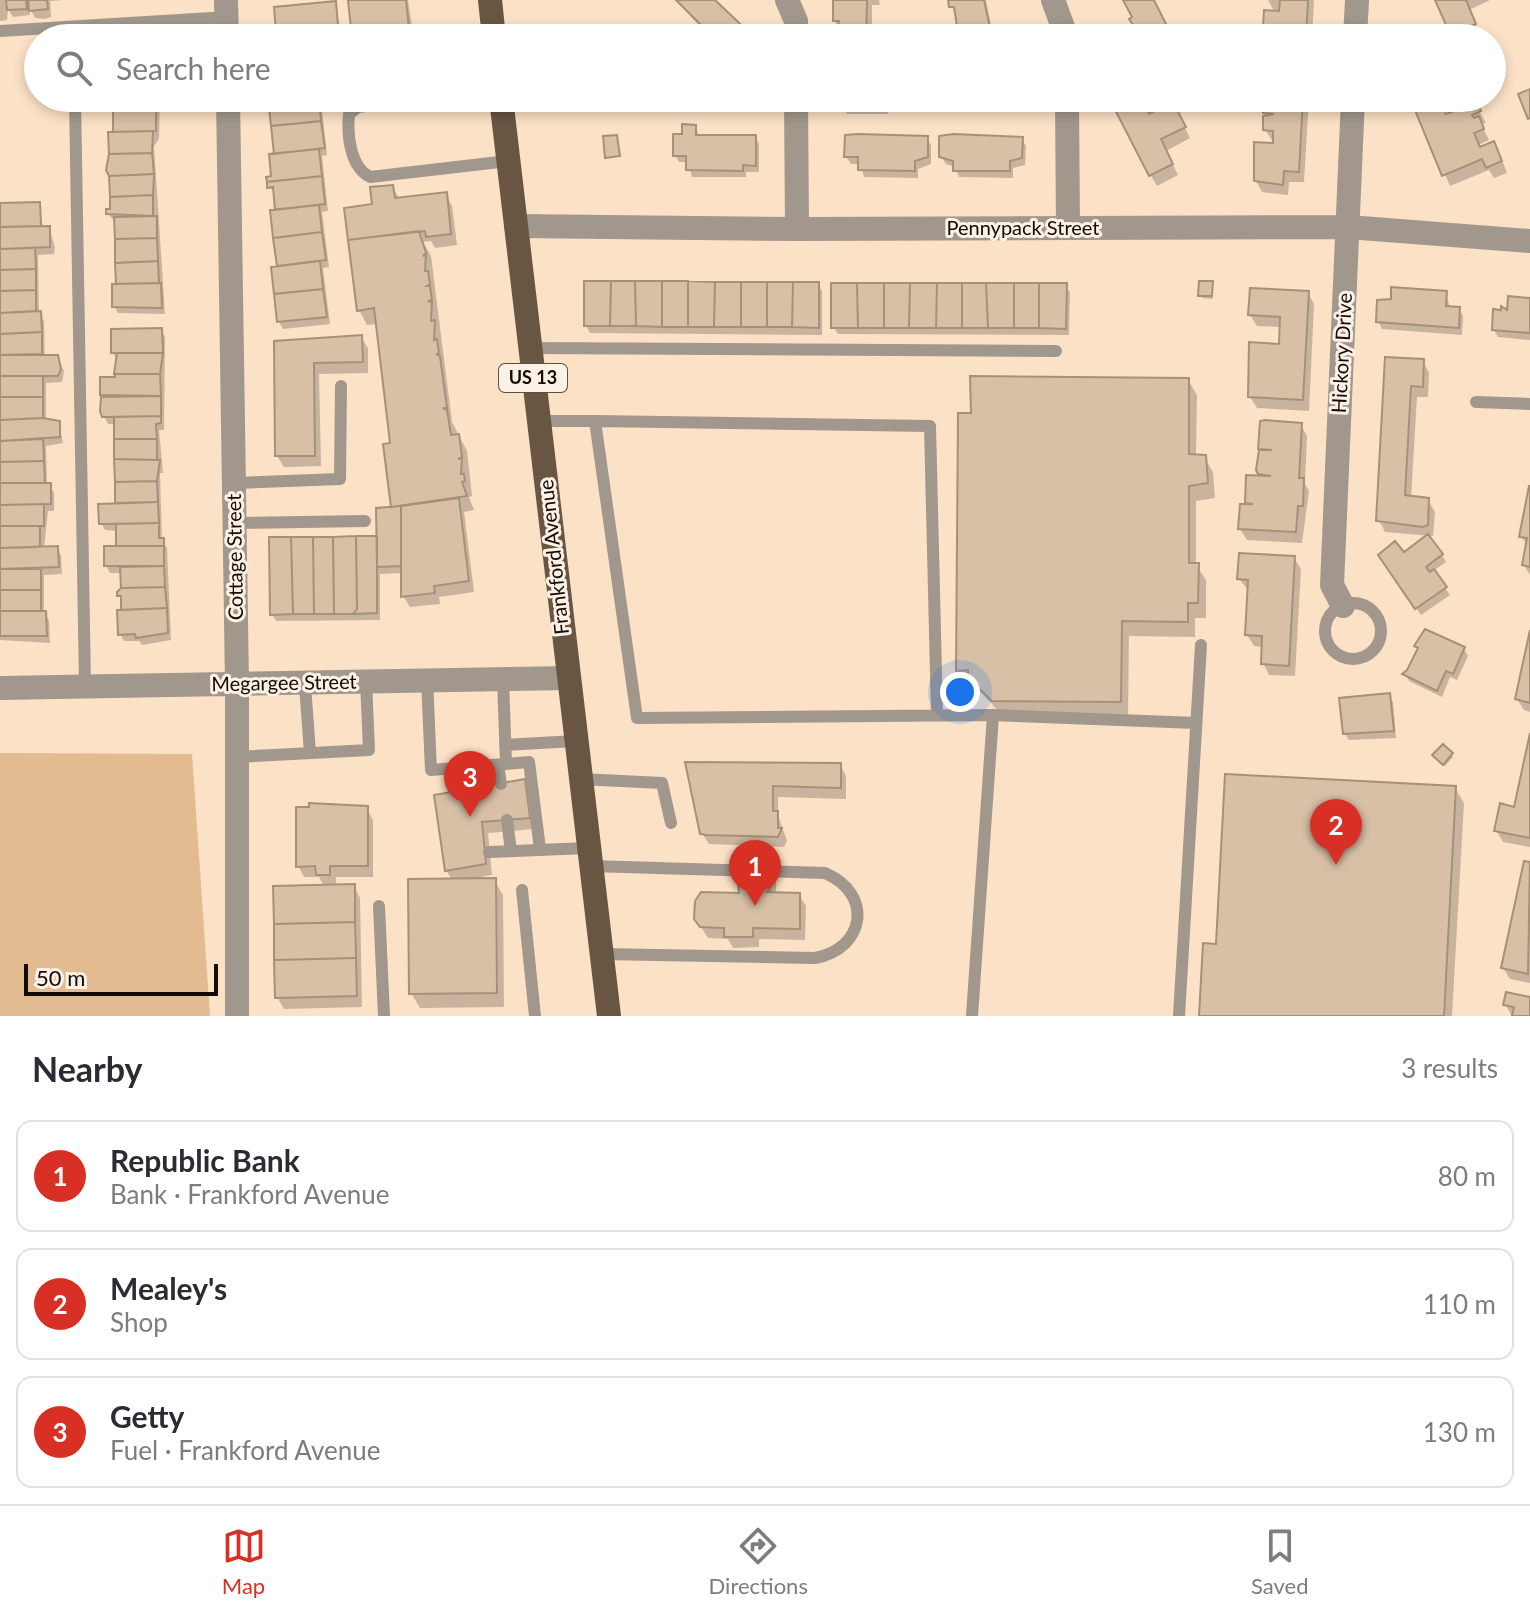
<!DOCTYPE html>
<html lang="en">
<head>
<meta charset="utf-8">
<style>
  :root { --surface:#fff; --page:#f7f7f7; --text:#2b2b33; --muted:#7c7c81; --line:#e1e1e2; --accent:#d93025 }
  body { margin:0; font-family:Lato,sans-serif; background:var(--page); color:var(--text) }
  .scale { position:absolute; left:24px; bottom:20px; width:194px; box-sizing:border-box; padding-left:8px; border:4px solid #130b04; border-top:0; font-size:22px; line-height:28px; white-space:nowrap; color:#130b04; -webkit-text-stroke:6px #fbf1e6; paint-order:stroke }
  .you { position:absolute; left:960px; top:692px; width:28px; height:28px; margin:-20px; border:6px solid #fff; border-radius:50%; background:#1a73e8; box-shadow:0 0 0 12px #1a73e833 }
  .badge { display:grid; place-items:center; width:52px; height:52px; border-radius:50%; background:var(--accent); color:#fff; font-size:26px; font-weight:700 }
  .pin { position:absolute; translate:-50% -66px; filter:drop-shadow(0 2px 4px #0008) }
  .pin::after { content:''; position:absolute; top:42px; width:28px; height:24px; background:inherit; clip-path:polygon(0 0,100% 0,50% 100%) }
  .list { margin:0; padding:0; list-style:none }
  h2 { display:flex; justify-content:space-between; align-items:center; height:104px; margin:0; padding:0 32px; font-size:34px }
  h2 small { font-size:26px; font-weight:400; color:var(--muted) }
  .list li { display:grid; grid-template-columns:52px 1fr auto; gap:24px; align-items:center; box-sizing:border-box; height:112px; margin:0 16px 16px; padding:0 16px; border:2px solid var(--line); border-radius:16px }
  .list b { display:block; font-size:30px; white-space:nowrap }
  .list p { margin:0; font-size:26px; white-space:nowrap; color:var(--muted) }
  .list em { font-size:26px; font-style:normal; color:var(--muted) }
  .icon { flex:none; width:44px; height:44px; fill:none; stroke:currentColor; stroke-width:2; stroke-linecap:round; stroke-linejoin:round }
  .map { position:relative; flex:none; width:1530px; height:1016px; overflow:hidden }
  .search { position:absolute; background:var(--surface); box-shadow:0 4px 12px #0003; left:24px; right:24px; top:24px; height:88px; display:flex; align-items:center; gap:20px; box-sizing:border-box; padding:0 28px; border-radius:44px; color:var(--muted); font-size:30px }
  .sheet { height:488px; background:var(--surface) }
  nav { display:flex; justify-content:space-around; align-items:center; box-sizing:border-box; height:112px; border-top:2px solid var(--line); background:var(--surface); font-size:22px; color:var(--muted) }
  nav a { display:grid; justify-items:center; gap:4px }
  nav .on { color:var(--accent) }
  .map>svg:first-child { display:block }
</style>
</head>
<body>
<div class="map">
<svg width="1530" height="1016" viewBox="0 0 1530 1016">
  <rect width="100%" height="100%" fill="#fbe1c6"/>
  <path fill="#e2bb91" d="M0,753L192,754L210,1016H0Z"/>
  <path fill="#0003" d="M0,0H63L50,1L51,17L45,19L35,18L29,7L30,15L13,17L8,9L7,20L0,21Z
    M350,0H408L414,38H354Z
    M675,0H712L750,38H711Z
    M835,0H879L880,5H872V38H840L835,21Z
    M950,0H986L993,35L963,38Z
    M1268,0H1314L1312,38L1272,37L1265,26L1275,13Z
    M1437,0H1490L1469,10L1480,35L1454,38Z
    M335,3L342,38H279Z
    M1203,32L1206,38H1190Z
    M115,98H160L159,139L154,146L155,161L165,314L118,313L114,306L118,286L116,223L108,214L112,211L108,161L115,134Z
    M285,98H319L321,101L327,155L322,156L328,211L322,212L329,267L323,268L330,324L283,329L279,322V268L272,212L278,211L276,194L269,187Z
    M840,98H888V114H847Z
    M1001,98H1033V110H1005Z
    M1112,98H1150L1142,102L1149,117L1179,116L1190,138L1166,151L1178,175L1157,186L1131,142L1133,140Z
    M1265,98H1309L1304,182H1289L1288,195L1262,192L1256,181L1275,145L1265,130Z
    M1412,98H1450L1441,102L1447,116L1476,105L1486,123L1481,124L1489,140L1478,145L1480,149L1500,155L1507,173L1494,178L1489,170L1450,186Z
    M695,126L699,137H755L759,144V172H746V177H692L688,162H679L675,155L684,136Z
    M927,138L931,145V164L918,169V178L864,177L860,164H851L846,157Z
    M1022,139L1026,146L1025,165L1013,168V178L959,177L955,167L946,164L941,156Z
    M392,187L399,198L445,194L452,206L457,245L435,248L431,241L423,242L431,256L452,422L467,451L472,496L469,497L474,510L464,512L474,592L439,597L440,604L410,607L403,596V573L380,574V620L276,621L272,614L379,538L395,508L393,445L378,324L367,325L359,310L375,206Z
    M39,204L43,228H49L55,247L54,254L38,255L39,313L44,321L45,358L57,357L64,371L62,382L46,383V422L59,423L63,443L46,446L47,485L54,492V511H48L44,549L57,548L61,556L62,574L44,575V613L49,620L50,643L0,640V205Z
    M1211,283L1213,299L1202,298L1200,295Z
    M818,284L822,291V335L590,333L586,326Z
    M1065,285L1070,292L1069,335L838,334L833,327Z
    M1308,293L1314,304L1309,411L1257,408L1250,397L1281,346L1282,327L1257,326L1250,315Z
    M1446,293L1450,308L1459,309L1463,316L1462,335L1382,329L1378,321Z
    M1530,300V340L1498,337L1494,330L1503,308Z
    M161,330L165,337L164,430H159L163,473H160L162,540L167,548L171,640L142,645L139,641H124L120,634L122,573H110L106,566L118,548V531L105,530L101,523L117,505L116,424H108L104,416L102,379H117V360L113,353Z
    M361,337L368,348V373L319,374L321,466L284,467L277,456L314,338Z
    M1387,359L1423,361L1429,373L1428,397H1417L1411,498L1428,500L1435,512L1433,536L1385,532L1379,520Z
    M1188,380L1197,395L1196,456L1204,457L1213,472L1215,498L1196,501V565L1206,580V618H1195V637L1129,636L1128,717L1002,715L974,685H966L958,670Z
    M1262,424L1301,425L1307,436L1305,484L1309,491L1302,543L1247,540L1240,529L1248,477L1260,478Z
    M1530,492V575L1524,565L1528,547L1521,536Z
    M1442,555L1446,562L1433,571L1450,595L1421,615L1384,562Z
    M1294,558L1301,569L1295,676L1269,675L1263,663L1264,647L1254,646L1247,635L1249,591L1239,579Z
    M1530,639V712L1524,710L1517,699Z
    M1417,646L1464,649L1468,656L1457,680L1450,677L1442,697L1409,681L1405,674L1419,650Z
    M1389,695L1393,702L1396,738L1349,740L1344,733Z
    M1530,743V847L1503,842L1496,830L1516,809Z
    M1443,747L1453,757L1445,766L1437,758Z
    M688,764L840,765L846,776V799L778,797V815L787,841L784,847L709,844L702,833Z
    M524,781L530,792L535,829L488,833L492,875L480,877L494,880L503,895L504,1007L420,1008L411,993L452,880L446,870L436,797Z
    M1455,788L1464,803L1452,1016H1201L1218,946Z
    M366,808L373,820V877H336V887L354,886L360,898L362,1007L284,1009L277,997L325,887L319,877H304L298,866Z
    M1526,863L1530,864V983L1510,979L1503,968Z
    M770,866L776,878V894L799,895L806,906L805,940L759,939V947L733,948L728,939L708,938L696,919L741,895Z
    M1530,999V1016H1512L1505,1004Z"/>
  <path fill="#d8c0a6" stroke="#a89077" stroke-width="2" d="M6,0H26L27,9L7,10Z
    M28,0H47L48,9L29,11Z
    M348,0H406L410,38H352Z
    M676,0H715L755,38H714Z
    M833,0H867L866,38L837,35L839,21H833Z
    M948,0H984L990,28L958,33L954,7H949Z
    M1123,0H1154L1173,38H1142L1129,19L1132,17Z
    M1280,0H1308L1306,38H1278L1279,27L1263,26L1264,10L1279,11Z
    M1435,0H1466L1476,24L1450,34Z
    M336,1L338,26L276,32L274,7Z
    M338,26L339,38H276V32Z
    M1530,89V118L1528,119L1518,94Z
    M112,98H156V109L113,110Z
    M268,98H319L321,121L271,126Z
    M838,98H882V103H838Z
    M999,98H1030V104L999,103Z
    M1109,98H1141L1149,114L1173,102L1186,127L1161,139L1173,164L1149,176Z
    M1263,98H1303L1299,172L1284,171L1283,185L1254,181V142L1273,143V131L1263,130V116L1274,114L1263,113Z
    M1410,98H1440L1446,114L1477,103L1481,111L1472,115L1474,118L1479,116L1484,129L1474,133L1480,147L1494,141L1502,161L1486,168L1482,159L1442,176Z
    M156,109V131L113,132V110Z
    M321,121L325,148L274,154L271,126Z
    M682,124L696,125V135H756V166L743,165V171L686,170V156H673V134H682Z
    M153,131L152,153L109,154L108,132Z
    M858,134L928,136V157L915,161V171L858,170V157H844L845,135Z
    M953,134L1023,137L1022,158L1010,161V171H953V161L939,157V136Z
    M617,135L620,156L605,158L603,136Z
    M319,149L322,176L267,182L266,177L271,176L269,154Z
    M152,153L154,174L109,176L106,170L109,154Z
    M154,174L153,195L110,197L109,176Z
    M322,176L325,204L275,210L273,187L267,188V182Z
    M393,185L395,198L447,192L451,234L426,237L425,231L348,240L344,208L372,204L370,187Z
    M153,195V216L106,214V209H110V197Z
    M40,202L41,226L0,227V203Z
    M319,205L322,232L273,238L270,210Z
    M157,216V238L115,239L114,217Z
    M50,226V247L0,249V227Z
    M419,231L426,253L423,256L426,255L425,271H428L430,284L427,286H430L432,300L428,301L432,302L431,321L435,320L434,340L437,339L439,354H436L440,356L447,408H443L447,410L451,435L459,434L462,457L458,459L462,458L461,474H464L465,481L462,482L467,496L391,507L383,444L390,443L374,308L357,311L348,240Z
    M322,232L326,260L277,266L273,238Z
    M157,238L158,261L115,263V239Z
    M35,248L36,269L0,270V249Z
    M158,261L159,283L116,284L115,263Z
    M320,261L323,289L274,294L271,267Z
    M36,269V290L0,291V270Z
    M584,281H611L610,326H584Z
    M611,281H635L636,326H610Z
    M635,281H662V327L636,326Z
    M662,281H688V327H662Z
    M688,281L715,282L714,327H688Z
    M1199,281H1213L1212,296H1198Z
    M715,282H741V327H714Z
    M741,282H767V327H741Z
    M767,282H793L792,327H767Z
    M793,282H819V328L792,327Z
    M161,283L162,308L112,307V284Z
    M831,283H857L858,328H831Z
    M857,283H884V328H858Z
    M884,283H910L909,328H884Z
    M910,283H937L936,328H909Z
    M937,283H962V328H936Z
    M962,283H986L988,328H962Z
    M986,283H1014V328H988Z
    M1014,283H1039V328H1014Z
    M1039,283H1067L1066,329L1039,328Z
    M1391,287L1447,291L1446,306L1460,307L1459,328L1376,322L1377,300L1391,299Z
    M1250,288L1309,291L1303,400L1248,397L1249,342L1279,344L1280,317L1248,315Z
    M323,289L327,317L277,322L274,294Z
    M36,290V311L0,313V291Z
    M1508,296L1530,298V333L1492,330L1493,309L1501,310V306L1507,310Z
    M41,311L42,332L0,334V313Z
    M162,328L163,353H111V329Z
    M42,332V354L0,355V334Z
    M362,335L363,362L314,363L315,456H275L274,341Z
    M117,353H163L160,374H114Z
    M0,355H58L61,369L58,376H0Z
    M1385,357L1424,359L1423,387L1411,386L1405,495L1429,498L1428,525L1423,527L1376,521Z
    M115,374H160L161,396L100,395V377H115Z
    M0,376H43V397H0Z
    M970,376L1189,378V454L1206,455L1208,483L1189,486V563H1199L1198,603H1188V622L1122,621L1121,702L992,701L968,678V670L956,671L958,413H971Z
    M161,396V416L102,417L100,411L101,397Z
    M0,397H43V418L0,420Z
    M161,416V423L156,424L157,439H114V417Z
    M43,418L60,421V437L0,441V420Z
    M1265,420L1302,423L1299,478H1304L1303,506H1298L1296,532L1238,529L1240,504H1253L1245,503L1246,475L1271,476L1258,474L1256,470L1259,450H1272L1258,449L1260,421Z
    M43,439L44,461L0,462V441Z
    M114,439H157V460L114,459Z
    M114,459L160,460L157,481L115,482Z
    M44,461L45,483H0V462Z
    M157,481L158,502L115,503V482Z
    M0,483H51V504L0,505Z
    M1529,486H1530V567L1522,565L1527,538L1519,537Z
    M459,498L469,581L434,586L435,593L401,597V506Z
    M158,502L159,523L99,524L98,504Z
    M44,504V526H0V505Z
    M401,506V566L377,567L376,508Z
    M159,523V538H164V546H116V524Z
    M0,526H40V547L0,548Z
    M1428,534L1443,554L1426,567L1430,572L1434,569L1447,587L1415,609L1378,555L1395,541L1404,552Z
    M356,536H377V613L353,614L357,609Z
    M356,536L357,609L353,614H334L333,537Z
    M269,537H291L293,614L270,615Z
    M291,537H313L314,614H293Z
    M313,537H333L334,614H314Z
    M58,546L59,567L0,569V548Z
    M104,546H164V566H104Z
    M1239,553L1295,556L1289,666L1261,664L1262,636L1245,635L1248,580L1237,579Z
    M164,566L165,587L121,588L120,567Z
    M0,569H41V590H0Z
    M165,587L167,608L121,610V596H117V592L121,588Z
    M0,590H41V611H0Z
    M167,608L168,633L136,638L135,634L118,635L117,610Z
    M0,611H46L47,636H0Z
    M1425,629L1465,647L1453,674L1446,671L1437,691L1402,674L1407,670L1418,648L1414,646Z
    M1530,630V703L1515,699Z
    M1390,693L1394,731L1343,734L1339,698Z
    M1530,733V838L1494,831L1500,803L1514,807Z
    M1443,744L1453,753L1443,765L1432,755Z
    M685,762L841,763V788L773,786V811H778V828H782L778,837L706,835L700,834Z
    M1225,774L1456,786L1444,1016H1199L1203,943L1216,944Z
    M525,779L530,818L482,822L486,864L445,871L434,795Z
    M309,803L368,806V866H330V875H316L315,866L296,867V807H309Z
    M1524,861L1530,862L1528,974L1501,968Z
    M736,864H771L770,889L767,892L800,893V929L753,928V937H724V928L700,927L694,919L695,901L701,892L739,893Z
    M496,878L497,993L409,994L408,879Z
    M355,884V922L274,924L273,886Z
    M355,922L356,958L274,960V924Z
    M356,958L357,996L275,998L274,960Z
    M1506,992L1530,997V1016H1512L1514,1007L1503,1005Z"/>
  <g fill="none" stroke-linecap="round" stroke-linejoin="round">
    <path stroke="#a1978c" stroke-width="12" d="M0,31L227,17
      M75,98L85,686
      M424,98L358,107L349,114C347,135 350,167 370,177L508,161
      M530,348L1056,351
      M1476,402L1530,404
      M538,421H595
      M234,483L340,479L341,386
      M235,523L365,521
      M1325 631a28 28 0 1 1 56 0a28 28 0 1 1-56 0Z
      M503,679L506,764
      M427,680L431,770L529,762L540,849
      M305,685L310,753
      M937,715L930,426L595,421L637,718L993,715
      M505,745L576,741
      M237,757L369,750L366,681
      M498,765L501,784
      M477,767L480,789
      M580,779L662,783L671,823
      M507,820L511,851
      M489,852L588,848
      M591,866L825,873C874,894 865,949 815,958L602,954
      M522,890L535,1016
      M379,906L384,1016
      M972,1016L993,715L1196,723
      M1179,1016L1201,645"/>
    <path stroke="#a1978c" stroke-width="24" d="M226,0L227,38
      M787,0L796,21V38
      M1053,0L1067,38
      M1355,38L1357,0
      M228,98L237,684V1016
      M796,98L797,229
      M1067,98L1068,228
      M516,226L797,229L1348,227L1530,241
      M1343,606L1332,585L1353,98
      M0,688L568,678"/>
    <path stroke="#685642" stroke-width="24" d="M490,0L494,38
      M501,98L609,1016"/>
  </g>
  <g text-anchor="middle" stroke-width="6" stroke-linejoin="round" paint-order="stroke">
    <rect fill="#fbf1e6" stroke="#595048" stroke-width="2" x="499" y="364" width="68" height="28" rx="6"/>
    <g font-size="18" font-weight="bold" fill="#130b04">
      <text x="533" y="384">US 13</text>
    </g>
    <g font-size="20" fill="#130b04" stroke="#fbf1e6">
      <text x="1023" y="235">Pennypack Street</text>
      <text transform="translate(1342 353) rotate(-87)" y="7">Hickory Drive</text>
      <text transform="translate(235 557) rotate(-91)" y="7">Cottage Street</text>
      <text transform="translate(554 557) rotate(-96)" y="7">Frankford Avenue</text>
      <text transform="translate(284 683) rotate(-1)" y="7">Megargee Street</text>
    </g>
  </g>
</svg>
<div class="scale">50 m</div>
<div class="you"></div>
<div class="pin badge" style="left:755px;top:906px">1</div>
<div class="pin badge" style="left:1336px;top:865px">2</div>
<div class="pin badge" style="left:470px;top:817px">3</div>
<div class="search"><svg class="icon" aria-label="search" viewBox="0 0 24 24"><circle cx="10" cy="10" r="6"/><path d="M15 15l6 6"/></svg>Search here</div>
</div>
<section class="sheet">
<h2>Nearby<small>3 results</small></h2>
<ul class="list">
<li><span class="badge">1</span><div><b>Republic Bank</b><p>Bank · Frankford Avenue</p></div><em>80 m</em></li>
<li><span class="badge">2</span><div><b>Mealey's</b><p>Shop</p></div><em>110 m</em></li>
<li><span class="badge">3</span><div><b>Getty</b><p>Fuel · Frankford Avenue</p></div><em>130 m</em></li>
</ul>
</section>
<nav>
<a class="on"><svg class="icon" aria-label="map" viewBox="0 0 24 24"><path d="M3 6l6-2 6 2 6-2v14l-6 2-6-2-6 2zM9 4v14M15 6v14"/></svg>Map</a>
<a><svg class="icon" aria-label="directions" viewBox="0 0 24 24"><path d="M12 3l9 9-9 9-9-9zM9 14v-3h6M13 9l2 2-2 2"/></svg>Directions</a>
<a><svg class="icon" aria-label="saved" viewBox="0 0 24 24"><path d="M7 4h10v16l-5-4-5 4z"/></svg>Saved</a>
</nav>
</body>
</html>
